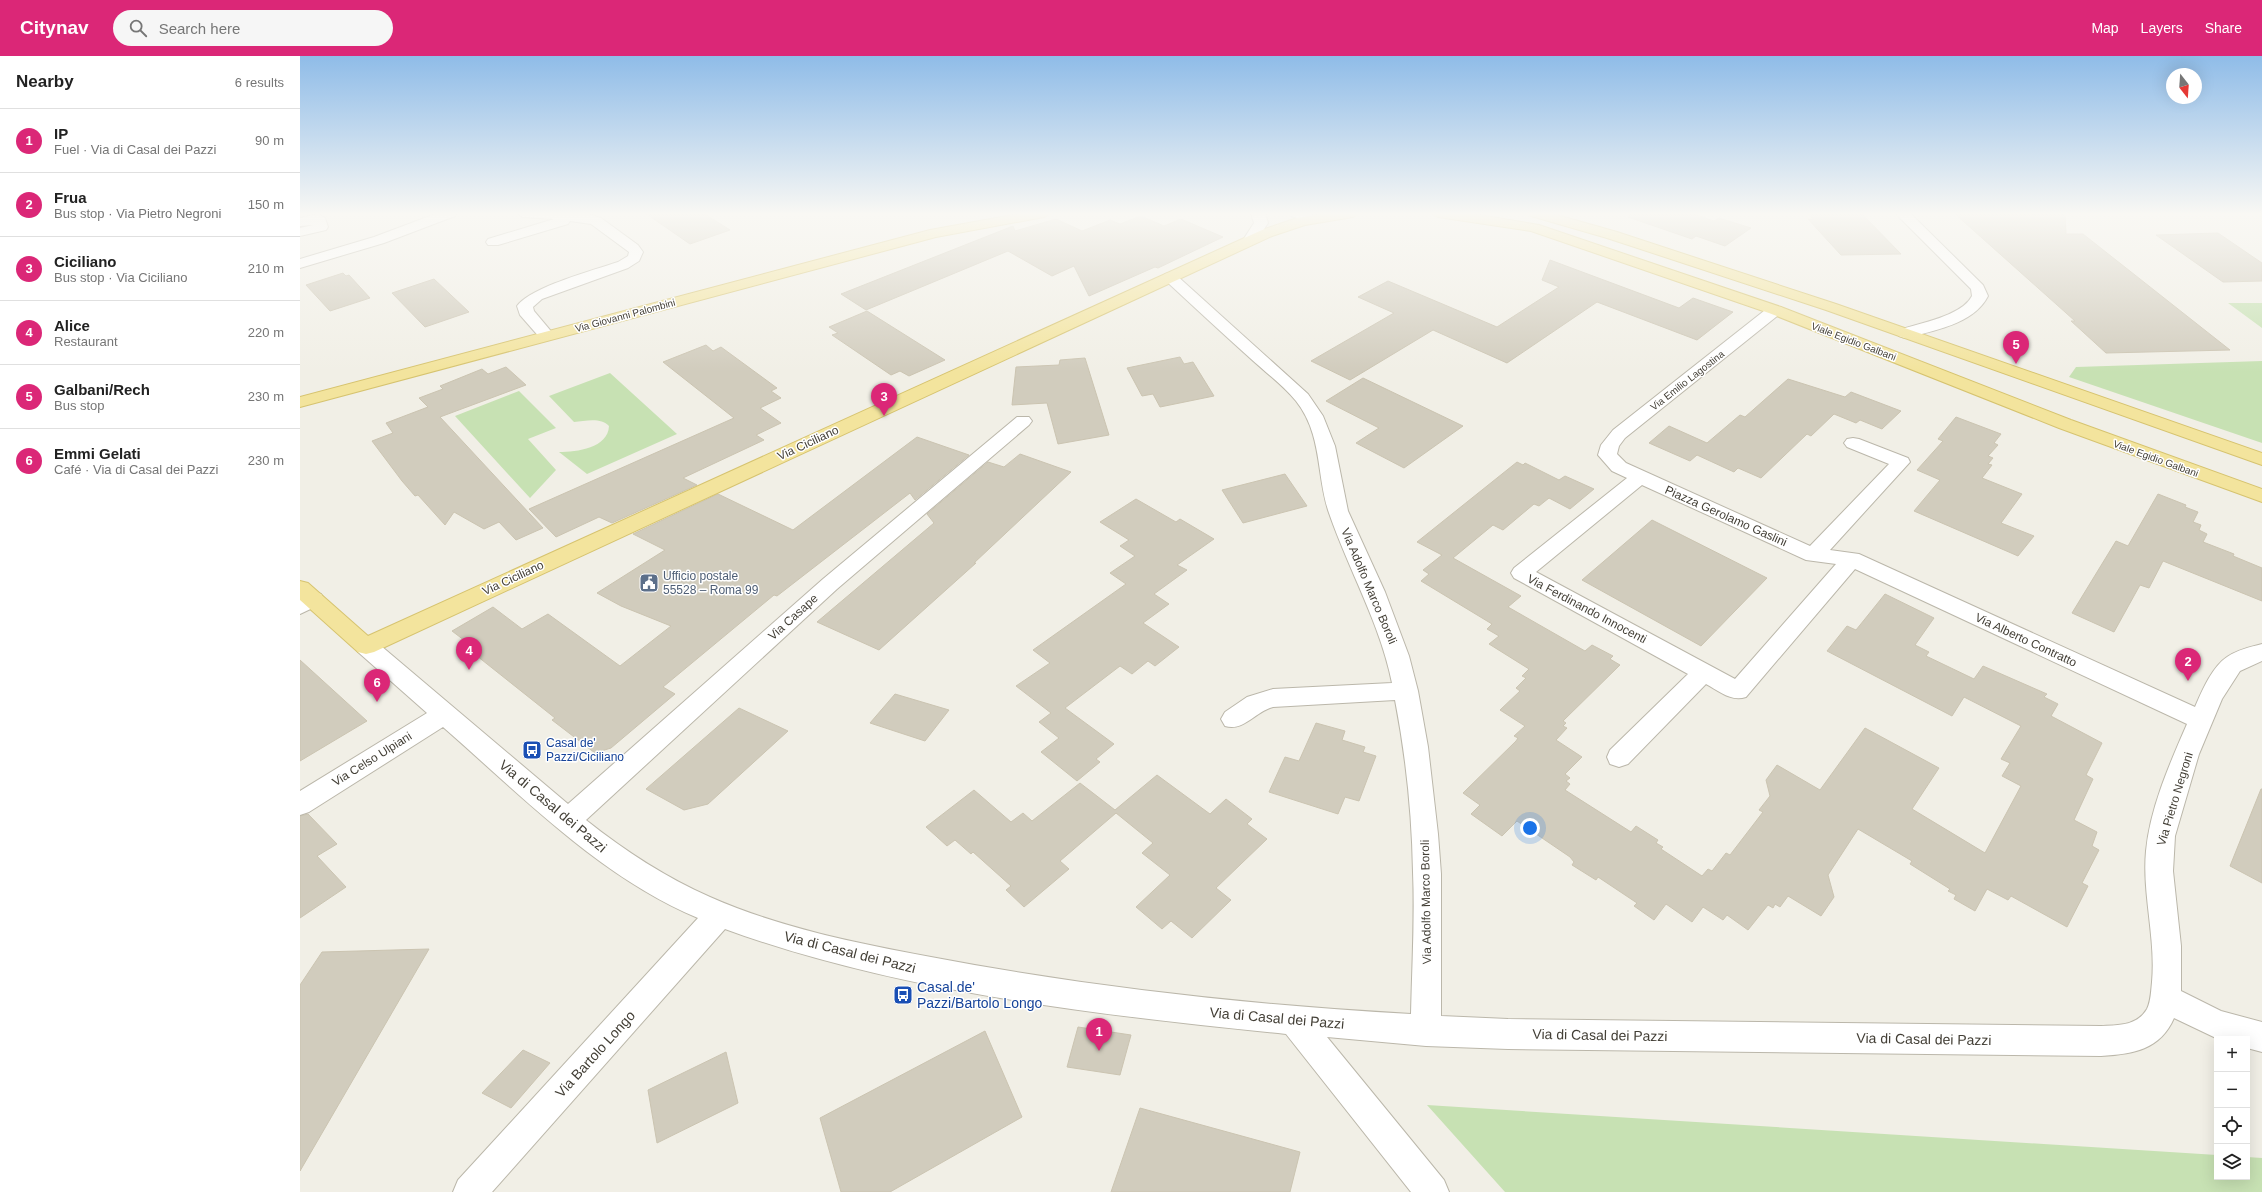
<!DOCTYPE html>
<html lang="en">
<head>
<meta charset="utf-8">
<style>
  :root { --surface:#fff; --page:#f6f6f6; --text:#222; --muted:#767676; --line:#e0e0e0; --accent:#db2777 }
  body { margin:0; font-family:Arial,sans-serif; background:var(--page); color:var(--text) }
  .controls { position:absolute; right:12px; bottom:12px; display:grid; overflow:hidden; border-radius:0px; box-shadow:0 4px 16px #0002 }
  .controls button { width:36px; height:36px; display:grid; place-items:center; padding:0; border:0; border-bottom:1px solid var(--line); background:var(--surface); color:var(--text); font:20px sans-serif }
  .compass { position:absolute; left:1866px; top:12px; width:36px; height:36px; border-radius:50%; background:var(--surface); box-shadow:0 4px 16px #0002; rotate:163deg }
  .you { position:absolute; left:1230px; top:772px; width:14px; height:14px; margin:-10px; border:3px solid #fff; border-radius:50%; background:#1a73e8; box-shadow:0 0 0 6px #1a73e833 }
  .badge { display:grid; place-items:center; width:26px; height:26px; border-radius:50%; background:var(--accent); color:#fff; font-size:13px; font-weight:700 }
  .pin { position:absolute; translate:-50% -33px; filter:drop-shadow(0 1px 2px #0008) }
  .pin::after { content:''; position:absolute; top:21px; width:14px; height:12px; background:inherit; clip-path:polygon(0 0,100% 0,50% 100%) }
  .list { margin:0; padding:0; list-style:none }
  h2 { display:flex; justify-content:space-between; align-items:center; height:52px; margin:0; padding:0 16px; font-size:17px }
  h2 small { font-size:13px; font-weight:400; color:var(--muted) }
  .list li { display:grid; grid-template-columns:26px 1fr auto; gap:12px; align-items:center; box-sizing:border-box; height:64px; padding:0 16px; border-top:1px solid var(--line) }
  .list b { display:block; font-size:15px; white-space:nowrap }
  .list p { margin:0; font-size:13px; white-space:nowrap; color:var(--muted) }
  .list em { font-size:13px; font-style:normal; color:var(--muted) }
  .icon { flex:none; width:22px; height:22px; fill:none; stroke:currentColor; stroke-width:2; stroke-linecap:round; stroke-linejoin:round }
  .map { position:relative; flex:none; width:1962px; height:1136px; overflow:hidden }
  header { display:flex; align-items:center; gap:24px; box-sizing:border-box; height:56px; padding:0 20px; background:var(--accent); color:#fff }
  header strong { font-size:19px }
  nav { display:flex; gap:22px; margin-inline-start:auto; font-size:14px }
  .search { width:280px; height:36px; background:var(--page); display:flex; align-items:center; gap:10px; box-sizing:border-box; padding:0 14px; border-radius:22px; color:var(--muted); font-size:15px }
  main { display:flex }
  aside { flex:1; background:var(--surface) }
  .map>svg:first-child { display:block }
</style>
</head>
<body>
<header>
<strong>Citynav</strong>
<div class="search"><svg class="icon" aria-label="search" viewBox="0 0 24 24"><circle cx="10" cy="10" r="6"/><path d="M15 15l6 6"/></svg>Search here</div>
<nav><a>Map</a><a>Layers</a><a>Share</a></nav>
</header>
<main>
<aside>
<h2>Nearby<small>6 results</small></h2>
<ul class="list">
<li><span class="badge">1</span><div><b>IP</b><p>Fuel · Via di Casal dei Pazzi</p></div><em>90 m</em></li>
<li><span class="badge">2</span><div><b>Frua</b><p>Bus stop · Via Pietro Negroni</p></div><em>150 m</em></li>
<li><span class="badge">3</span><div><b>Ciciliano</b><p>Bus stop · Via Ciciliano</p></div><em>210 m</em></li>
<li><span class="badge">4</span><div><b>Alice</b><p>Restaurant</p></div><em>220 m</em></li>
<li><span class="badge">5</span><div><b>Galbani/Rech</b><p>Bus stop</p></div><em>230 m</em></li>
<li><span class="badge">6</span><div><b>Emmi Gelati</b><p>Café · Via di Casal dei Pazzi</p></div><em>230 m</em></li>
</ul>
</aside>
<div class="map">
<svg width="1962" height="1136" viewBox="0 0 1962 1136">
  <rect width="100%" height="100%" fill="#f1efe6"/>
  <path fill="#c7e1b3" d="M1928,247H1962V272Z
    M1962,305V387L1769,321L1776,311Z
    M310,317L377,378L287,418L259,396C277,396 308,392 309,370C301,361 285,365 274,366L249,340Z
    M219,335L256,372L228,383L256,414L230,442L155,360Z
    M1127,1049L1917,1099V1121H1947V1101L1962,1102V1136H1205Z"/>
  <path fill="#d1ccbd" stroke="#cbc4b1" d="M345,157H403L430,174L390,188Z
    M1329,157H1391L1414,165L1419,162L1451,172L1425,190L1396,180L1392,183L1328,161Z
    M1508,157H1561L1601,198L1541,199L1508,163H1513Z
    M1654,157H1765L1766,178H1783L1930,294L1806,297L1771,265H1775Z
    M841,160L864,170L881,163L923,181L858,212L855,211L789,240L774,210L752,220L708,195L566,254L541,238L713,170L715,175L756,163L782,175L810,164L820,168Z
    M1918,177L1962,207V225L1923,226L1856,179Z
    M1250,204L1379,252L1393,242L1433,256L1397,284L1297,246L1207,307L1133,274L1050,324L1011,305L1094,257L1058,241L1088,225L1197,271L1259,231L1242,224Z
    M43,217L46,220L49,219L70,242L30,255L6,229Z
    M134,223L169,256L125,271L92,237Z
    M567,255L645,304L609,320L600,315L591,319L532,279L538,277L529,271Z
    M406,289L413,295L421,291L477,332L471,335L481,342L460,352L481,367L456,379L464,384L383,422L397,429L312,467L299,461L256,481L229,453L434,362L363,306Z
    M880,301L884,308L893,306L914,340L860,351L853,338L842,340L827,312Z
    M785,302L809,379L758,388L747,347L712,349L716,311L759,309L760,304Z
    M206,311L226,329L140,361L243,472L216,484L199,466L184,473L154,456L145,469L118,439L115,440L102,425L72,385L93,377L86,367L128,351L119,342L143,333L140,330L182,313L188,318Z
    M1063,322L1163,370L1104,412L1056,387L1079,372L1026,345Z
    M1488,323L1545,341L1551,336L1601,355L1582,373L1560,364L1556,367L1534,358L1511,380L1507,378L1461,422L1438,412L1434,416L1397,399L1390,405L1349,387L1369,370L1407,387L1440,359L1445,361Z
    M1656,361L1701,378L1694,387L1698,389L1688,400L1693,402L1688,408L1692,409L1682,422L1722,438L1701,467L1734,480L1718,500L1614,455L1640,424L1617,414L1643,385L1638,383Z
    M617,381L669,399L615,444L610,437L477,540L474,539L363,631L375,638L311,692L295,697L252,664L255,662L177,600L181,597L152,575L193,551L222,573L248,558L320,610L371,570L321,550L297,537L365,494L333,478L418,438L493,474Z
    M720,398L771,416L674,507H676L579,594L517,566L634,467L627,458L688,406L704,411Z
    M1217,406L1223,409L1225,407L1259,424L1265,420L1294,433L1270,453L1249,442L1239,450L1234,448L1203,474L1193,469L1153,502L1221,540L1208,551L1285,595L1292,589L1313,600L1310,603L1320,609L1263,665L1266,667L1263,670L1267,672L1256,684L1282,701L1265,718L1270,722L1266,725L1270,728L1265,734L1331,776L1336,770L1358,784L1356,787L1363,791L1361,793L1402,820L1408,813L1412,815L1426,797L1430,799L1463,756L1459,754L1470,740L1466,724L1477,709L1520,734L1565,672L1639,712L1612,753L1685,797L1721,730L1702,720L1710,707L1701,703L1721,670L1664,641L1652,660L1527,595L1547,570L1556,574L1585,538L1634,562L1615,589L1629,596L1626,600L1674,623L1683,610L1747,638L1744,641L1758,648L1751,660L1802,687L1786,719L1793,723L1774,764L1797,776L1792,790L1799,794L1782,827L1788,830L1767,871L1711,840L1708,844L1687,833L1675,855L1654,843L1656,839L1648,835L1650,833L1610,808L1612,805L1558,773L1528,819L1534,841L1521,860L1488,840L1480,851L1475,848L1473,852L1468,849L1448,874L1427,859L1423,864L1403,851L1392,866L1366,848L1354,864L1334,850L1337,847L1298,821L1296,824L1272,809L1274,806L1270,801L1217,765L1202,780L1171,758L1180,749L1163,737L1216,685L1218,682L1214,680L1225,670L1200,654L1220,635L1216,632L1226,622L1222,620L1229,613L1189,588L1199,580L1187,573L1192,568L1121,525L1129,518L1123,514L1142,499L1117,486Z
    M985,418L1007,450L943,467L922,434Z
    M1858,438L1886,449L1885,451L1898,456L1893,466L1901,469L1899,474L1907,478L1903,486L1934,498L1933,500L1962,512V545L1863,505L1849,532L1840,529L1814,576L1772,557L1816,485L1828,490Z
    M836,443L876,466L880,463L914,483L877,509L887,514L854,538L869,548L843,567L879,591L855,610L848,605L832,618L820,610L765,652L814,688L796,703L800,706L777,725L741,696L759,682L739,666L751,657L716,630L750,607L733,594L826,528L810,517L835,500L820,490L829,484L800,466Z
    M1352,464L1467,522L1401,590L1282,524Z
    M0,604L67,665L0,705Z
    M595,638L649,654L625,685L570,667Z
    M439,652L488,675L408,748L384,754L346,733Z
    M1016,667L1045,675L1042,684L1065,691L1063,696L1076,700L1059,745L1045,741L1038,758L969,736L985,701L999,705Z
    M857,719L910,758L926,743L952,763L947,768L967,783L916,832L931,844L892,882L871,865L862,873L836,851L870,819L842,797L853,787L816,757L760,805L769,813L724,851L706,834L711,830L673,796L671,798L655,784L647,790L626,771L674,734L711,766L723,757L732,765L780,727L815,754Z
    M1961,733H1962V827L1930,810Z
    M8,758L37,788L17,800L46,831L0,862V760Z
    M129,893L0,1115V929L22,896Z
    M778,971L831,979L820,1019L767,1011Z
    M685,975L722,1061L590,1136H541L520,1062Z
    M223,994L250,1007L211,1052L182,1037Z
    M426,996L438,1047L357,1087L348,1034Z
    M840,1052L1000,1096L990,1136H811Z"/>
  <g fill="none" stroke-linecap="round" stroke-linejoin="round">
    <defs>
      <path id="minor" d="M138,157H157L155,160L84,187L0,212V203L74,181Z
        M216,157H272L292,159L301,162L338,189L343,196L339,205L328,212L242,243L233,251L234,255L255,280L253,283H241L220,259L217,250C231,231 294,214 318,206L328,200L329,196L291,168L270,165L268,168L198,189H188L186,186L188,183L254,163L223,161Z
        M951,157H965L968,167L955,187L950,188L943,184L954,167Z
        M989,157H1008L1019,163L1012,167L991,160Z
        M1595,157H1610L1683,229L1688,240C1674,268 1633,275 1605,282L1599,280L1597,277L1599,274C1620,267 1662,260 1672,240L1671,233Z
        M18,158L25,162L28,171L26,174L0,180V172L13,169L0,170V162Z
        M870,217L875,218L1008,338L1023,360L1035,390L1048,455L1085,536L1109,600L1118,635L1128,691L1138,778L1141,818V960L1208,963L1801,970C1819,969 1837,970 1847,953C1851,945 1851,935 1852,926C1856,882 1842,838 1846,795C1850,752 1870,707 1887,668L1555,513L1446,641C1431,646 1419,635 1406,628L1328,708L1319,711L1310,708L1307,701L1310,694L1388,618L1214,522L1211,517L1214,512L1327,422L1312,415L1298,399L1301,389L1313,374L1469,251H1481L1483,254L1481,257L1325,382L1319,390L1317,398L1326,407L1510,490L1589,408L1547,391L1544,387L1547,383L1553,382L1559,383L1608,402L1610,406L1530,494L1559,498L1895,651C1902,635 1912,611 1927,601C1937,594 1950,591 1962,588V605L1940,615L1922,643L1899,698L1875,780L1873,815L1881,890V935L1921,955L1962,966V996L1947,992V983H1918L1874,962C1860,994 1833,998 1801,1000L1208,993L1126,990L1027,981L1144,1124L1149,1136H1111L986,978C801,959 600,937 425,873L192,1136H153L158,1124L398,862C300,821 222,740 143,671L9,756L0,759V735L127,657L58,596L55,590L58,584L66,582L74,584L268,748L523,523L717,361H729L732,365L729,369L537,533L286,764C325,795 365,821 410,841C480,872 557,887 631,901C789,931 951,949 1111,958C1112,911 1115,863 1113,816C1112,758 1106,701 1095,644L973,651C955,656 943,676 925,670L921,663L925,656L947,641L973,633L1092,627C1080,567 1049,515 1029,457C1016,420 1023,379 996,345C983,329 965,316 950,302C921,276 893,250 865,224L863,221L865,218ZM1342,429L1506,504L1536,508L1435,623L1236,516Z
        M13,536L21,538L24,543L21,548L0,558V541Z"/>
      <path id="major" d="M723,157H751L744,161L636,181L0,351V341L630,174Z
        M1028,157H1060L1053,161L1005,169L972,180L74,596L66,598L58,596L0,544V525L8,527L68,580L962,174L997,162Z
        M1131,157H1168L1239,169L1481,251L1771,364L1962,433V446L1759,372L1469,257L1231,175L1138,161Z
        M1229,157H1250L1317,176L1536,248L1962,397V409L1526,254L1307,182L1231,160Z"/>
    </defs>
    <use href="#minor" stroke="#bbb7aa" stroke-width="2"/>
    <use href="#major" stroke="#d6c36f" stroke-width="2"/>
    <use href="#minor" fill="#fff" fill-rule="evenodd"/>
    <use href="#major" fill="#f3e49d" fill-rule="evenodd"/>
  </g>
  <linearGradient id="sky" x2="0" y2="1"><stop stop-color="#8fbce8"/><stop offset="0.5" stop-color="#f9f8f4"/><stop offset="1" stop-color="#f9f8f4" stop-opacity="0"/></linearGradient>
  <rect width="1962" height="316" fill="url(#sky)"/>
  <defs>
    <symbol id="civic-square" viewBox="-11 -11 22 22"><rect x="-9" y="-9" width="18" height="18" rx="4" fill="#5c6f8a" stroke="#fff"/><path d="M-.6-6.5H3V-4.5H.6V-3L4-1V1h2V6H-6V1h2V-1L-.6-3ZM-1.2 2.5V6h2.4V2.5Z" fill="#fff"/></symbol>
    <symbol id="bus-square" viewBox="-11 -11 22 22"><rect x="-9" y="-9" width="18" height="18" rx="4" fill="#1a4fb4" stroke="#fff"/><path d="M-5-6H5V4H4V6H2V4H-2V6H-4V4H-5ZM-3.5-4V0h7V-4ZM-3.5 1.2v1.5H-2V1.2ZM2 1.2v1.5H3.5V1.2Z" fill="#fff"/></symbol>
  </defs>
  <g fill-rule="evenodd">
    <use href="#civic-square" x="338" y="516" width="22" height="22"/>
    <use href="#bus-square" x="221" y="683" width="22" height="22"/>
    <use href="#bus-square" x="592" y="928" width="22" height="22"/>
  </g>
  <g text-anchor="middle" stroke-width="3" stroke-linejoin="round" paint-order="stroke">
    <g font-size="10" fill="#433f36" stroke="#fff">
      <text transform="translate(325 259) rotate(-15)" y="4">Via Giovanni Palombini</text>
      <text transform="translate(1554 285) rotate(21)" y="4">Viale Egidio Galbani</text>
      <text transform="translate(1387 324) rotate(-38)" y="4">Via Emilio Lagostina</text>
      <text transform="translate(1856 402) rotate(20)" y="4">Viale Egidio Galbani</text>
    </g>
    <g font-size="12" fill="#433f36" stroke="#fff">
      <text transform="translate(508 387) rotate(-25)" y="4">Via Ciciliano</text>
      <text transform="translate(1426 460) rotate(24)" y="4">Piazza Gerolamo Gaslini</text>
      <text transform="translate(213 522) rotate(-25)" y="4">Via Ciciliano</text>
      <text transform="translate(1069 530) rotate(67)" y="4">Via Adolfo Marco Boroli</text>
      <text transform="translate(1287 553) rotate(28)" y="4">Via Ferdinando Innocenti</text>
      <text transform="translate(493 561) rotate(-42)" y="4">Via Casape</text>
      <text transform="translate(1726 584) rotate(25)" y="4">Via Alberto Contratto</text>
      <text transform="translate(72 703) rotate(-32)" y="4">Via Celso Ulpiani</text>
      <text transform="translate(1875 743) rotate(-73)" y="4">Via Pietro Negroni</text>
      <text transform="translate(1126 846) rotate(-91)" y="4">Via Adolfo Marco Boroli</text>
    </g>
    <g font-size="12" fill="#4e5e75" stroke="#fff" text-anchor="start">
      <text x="363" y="524">Ufficio postale<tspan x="363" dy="14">55528 – Roma 99</tspan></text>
    </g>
    <g font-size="12" fill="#164399" stroke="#fff" text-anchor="start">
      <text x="246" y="691">Casal de'<tspan x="246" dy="14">Pazzi/Ciciliano</tspan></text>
    </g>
    <g font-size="14" fill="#433f36" stroke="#fff">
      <text transform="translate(253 750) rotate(40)" y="5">Via di Casal dei Pazzi</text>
      <text transform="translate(550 896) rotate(14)" y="5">Via di Casal dei Pazzi</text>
      <text transform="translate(977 962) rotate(5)" y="5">Via di Casal dei Pazzi</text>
      <text transform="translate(1300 979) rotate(1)" y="5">Via di Casal dei Pazzi</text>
      <text transform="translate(1624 983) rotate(1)" y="5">Via di Casal dei Pazzi</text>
      <text transform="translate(295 998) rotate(-48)" y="5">Via Bartolo Longo</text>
    </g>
    <g font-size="14" fill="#164399" stroke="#fff" text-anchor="start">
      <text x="617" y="936">Casal de'<tspan x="617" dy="16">Pazzi/Bartolo Longo</tspan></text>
    </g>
  </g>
</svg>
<div class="controls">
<button>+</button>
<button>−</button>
<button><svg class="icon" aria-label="locate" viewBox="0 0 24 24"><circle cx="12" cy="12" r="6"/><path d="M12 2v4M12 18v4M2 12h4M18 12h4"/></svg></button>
<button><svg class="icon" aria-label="layers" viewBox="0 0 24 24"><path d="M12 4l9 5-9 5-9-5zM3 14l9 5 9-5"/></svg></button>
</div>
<svg class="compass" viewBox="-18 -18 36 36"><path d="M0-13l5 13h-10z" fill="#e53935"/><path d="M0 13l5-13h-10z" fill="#767676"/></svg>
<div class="you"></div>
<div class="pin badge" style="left:799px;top:995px">1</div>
<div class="pin badge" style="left:1888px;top:625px">2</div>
<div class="pin badge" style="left:584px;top:360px">3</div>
<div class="pin badge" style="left:169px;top:614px">4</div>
<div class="pin badge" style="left:1716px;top:308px">5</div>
<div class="pin badge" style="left:77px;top:646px">6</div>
</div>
</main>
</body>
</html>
